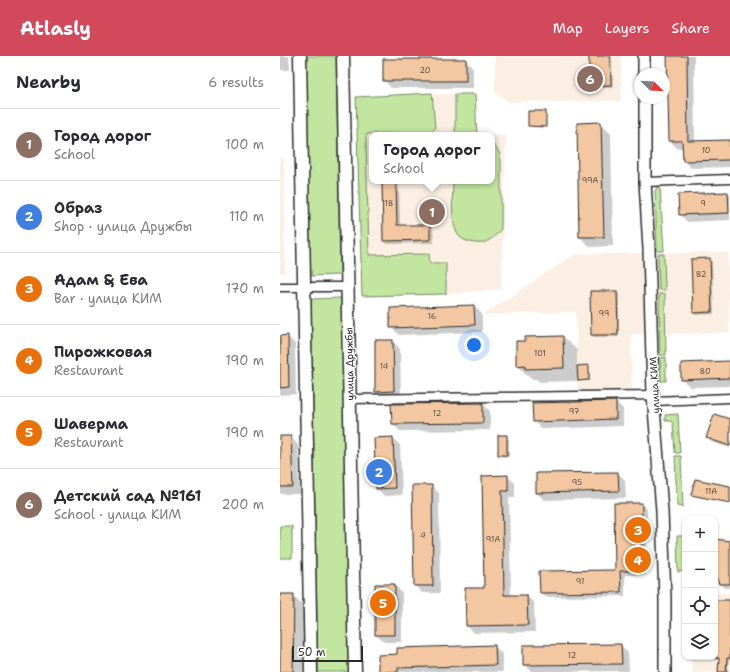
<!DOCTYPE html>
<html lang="en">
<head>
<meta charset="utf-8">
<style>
  :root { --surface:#fff; --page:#f7f7f7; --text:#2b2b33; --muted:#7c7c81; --line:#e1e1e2; --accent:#d1495b }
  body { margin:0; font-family:"Shantell Sans",sans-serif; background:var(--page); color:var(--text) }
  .controls { position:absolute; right:12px; bottom:12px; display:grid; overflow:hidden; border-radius:8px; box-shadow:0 1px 3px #0004 }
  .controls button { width:36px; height:36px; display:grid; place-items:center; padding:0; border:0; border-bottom:1px solid var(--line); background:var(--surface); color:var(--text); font:20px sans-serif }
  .compass { position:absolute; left:354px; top:12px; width:36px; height:36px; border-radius:50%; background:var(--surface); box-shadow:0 1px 3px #0004; rotate:114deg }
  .scale { position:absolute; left:12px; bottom:10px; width:71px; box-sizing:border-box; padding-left:4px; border:2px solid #2b2b2b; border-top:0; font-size:11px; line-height:14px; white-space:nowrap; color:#2b2b2b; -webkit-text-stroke:3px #fff; paint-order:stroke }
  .you { position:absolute; left:194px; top:289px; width:14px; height:14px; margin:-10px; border:3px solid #fff; border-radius:50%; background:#1a73e8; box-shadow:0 0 0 6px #1a73e833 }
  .badge { display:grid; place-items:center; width:26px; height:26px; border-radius:50%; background:var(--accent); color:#fff; font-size:13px; font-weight:700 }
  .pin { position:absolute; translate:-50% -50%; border:2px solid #fff; box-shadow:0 1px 4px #0006 }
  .popup { position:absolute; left:89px; top:76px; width:126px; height:52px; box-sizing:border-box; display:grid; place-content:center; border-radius:8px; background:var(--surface); filter:drop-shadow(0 1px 3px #0005); font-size:13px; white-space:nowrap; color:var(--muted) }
  .popup b { font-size:15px; color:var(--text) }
  .popup::after { content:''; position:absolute; left:50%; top:100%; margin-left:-8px; border:8px solid transparent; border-top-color:var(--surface) }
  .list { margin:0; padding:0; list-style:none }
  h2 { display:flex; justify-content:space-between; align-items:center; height:52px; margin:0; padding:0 16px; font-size:17px }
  h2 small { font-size:13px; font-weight:400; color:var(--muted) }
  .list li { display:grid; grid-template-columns:26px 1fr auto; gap:12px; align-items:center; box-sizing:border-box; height:72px; padding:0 16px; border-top:1px solid var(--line) }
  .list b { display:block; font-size:15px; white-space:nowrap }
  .list p { margin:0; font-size:13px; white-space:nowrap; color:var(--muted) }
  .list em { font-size:13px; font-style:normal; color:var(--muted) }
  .icon { flex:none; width:22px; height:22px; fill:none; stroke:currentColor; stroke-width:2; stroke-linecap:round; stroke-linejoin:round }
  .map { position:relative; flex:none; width:450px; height:616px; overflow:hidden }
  header { display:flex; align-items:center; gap:24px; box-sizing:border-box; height:56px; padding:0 20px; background:var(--accent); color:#fff }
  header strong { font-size:19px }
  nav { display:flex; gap:22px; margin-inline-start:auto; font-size:14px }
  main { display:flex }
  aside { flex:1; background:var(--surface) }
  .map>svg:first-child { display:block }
</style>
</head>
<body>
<header>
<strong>Atlasly</strong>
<nav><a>Map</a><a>Layers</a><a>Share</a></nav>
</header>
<main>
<aside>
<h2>Nearby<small>6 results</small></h2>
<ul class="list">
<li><span class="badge" style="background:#8d6e63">1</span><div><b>Город дорог</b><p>School</p></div><em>100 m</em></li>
<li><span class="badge" style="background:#3f7fe0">2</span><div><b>Образ</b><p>Shop · улица Дружбы</p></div><em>110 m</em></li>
<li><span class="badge" style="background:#e8710a">3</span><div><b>Адам &amp; Ева</b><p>Bar · улица КИМ</p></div><em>170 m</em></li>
<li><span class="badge" style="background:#e8710a">4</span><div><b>Пирожковая</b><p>Restaurant</p></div><em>190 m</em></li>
<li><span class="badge" style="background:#e8710a">5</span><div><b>Шаверма</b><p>Restaurant</p></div><em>190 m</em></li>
<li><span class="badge" style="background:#8d6e63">6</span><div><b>Детский сад №161</b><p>School · улица КИМ</p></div><em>200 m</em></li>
</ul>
</aside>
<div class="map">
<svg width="450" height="616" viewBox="0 0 450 616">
  <rect width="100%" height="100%" fill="#fff"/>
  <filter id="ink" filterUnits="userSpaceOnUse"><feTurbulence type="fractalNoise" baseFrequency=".025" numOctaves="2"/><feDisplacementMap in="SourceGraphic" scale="8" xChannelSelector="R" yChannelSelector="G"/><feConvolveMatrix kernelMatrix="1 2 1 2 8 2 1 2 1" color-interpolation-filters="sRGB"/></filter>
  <g filter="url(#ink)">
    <path fill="#fbeee3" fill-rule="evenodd" d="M215,0H341V45L229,46L215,36Z
      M195,37L196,78L226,79L221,233L166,238L82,240L76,41ZM92,79H212V125H92Z
      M0,101H4L5,217H0Z
      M448,196L449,277L351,278L352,334L298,336L296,256L203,259L295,198Z
      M450,537V616H412V601H435V538Z"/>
    <path fill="#c2e6a0" stroke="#768866" d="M25,0H56L60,219L29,220Z
      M152,37L155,72L152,76L87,78L86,81L89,199L149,198L150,207H166V238L82,240L76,41Z
      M175,38H195L197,79H175Z
      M212,87L219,96L221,105V173C215,181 206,189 195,187C190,186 185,185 181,182C169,172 173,139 173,125H212Z
      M378,130H380L384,195H377L375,135Z
      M378,198H384L385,234H379Z
      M379,238H385L386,299H380Z
      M62,242L70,616H38L31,243Z
      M386,301V325H381L380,302Z
      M398,358L400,397H395L393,367L390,365H385V359Z
      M395,400H401L403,451L397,450Z
      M0,470H12V502H0Z
      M397,480H404L405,515L398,516Z"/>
    <path fill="#0003" d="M0,0H9L10,14H0Z
      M306,0H332L333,31L306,32L303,30L310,20V1Z
      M388,0H414L415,86L450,85V111L411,112L404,105L403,92H397L390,85Z
      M186,4L193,12V32H111L104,24Z
      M265,56L266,71L249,70Z
      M321,67L331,77L333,190L310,191L300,181Z
      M102,125H119L120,170H150L153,173L154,187L107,188L104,184Z
      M448,137L450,139V164L407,166L400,158Z
      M430,203L432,205L434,258L416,259L414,257Z
      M337,236L339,238V281H314L312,279Z
      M194,250L202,258V276L119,279L111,271V253Z
      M7,280L15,288L16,338L0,339V281Z
      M283,281L297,294V311H309L310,325H300L298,323V325L260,326L256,323H251L237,309L246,286V282Z
      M113,285L120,293L121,342L104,343L96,335Z
      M450,306V330L410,331L402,323Z
      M336,346L343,353V370L261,373L254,365Z
      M203,348L210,355V374L120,375L113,368Z
      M450,364V392L431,386L428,382Z
      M226,380L229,383V401H222L219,398Z
      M0,381H11L18,389L20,438H1L0,437Z
      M113,382L120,389L122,439L104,440L97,432Z
      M338,417L345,424L346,442L264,444L257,437Z
      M227,420L235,427V442H229L231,540H247L254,547L255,576L194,577L187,570L205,533L203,421Z
      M151,430L159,437L160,537H142L135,529Z
      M362,448L367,453L366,519H345V540L266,541L261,537L336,515Z
      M435,484L450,486V532H445L440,527L437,518H435Z
      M115,529L122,537V586H104L96,579Z
      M0,539H13L23,549V616H0Z
      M435,545H450V604H449L448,616H439V604H430L428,602L435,601Z
      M341,589L348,597L349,615L252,616L244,608Z
      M215,590L222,598L223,616H99Z"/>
    <path fill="#f2c7a1" stroke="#2b2b2b" d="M309,0H330L331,29L302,30V19H309Z
      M387,0H407L408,85L450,84V104L403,105L402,85H389Z
      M103,3H186V25H103Z
      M248,55H266V71L248,70Z
      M321,66L324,181H299L297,67Z
      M102,125H116L117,169H150V184L103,185Z
      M448,136L449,157L399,159L398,138Z
      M430,202L432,256L413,257L411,203Z
      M310,235H337L338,279H311Z
      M194,249L195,269L110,272V252Z
      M8,279L9,331L0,332V280Z
      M283,280L284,312L245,313V309L236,310V285H245V281Z
      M95,284H113L114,335L95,336Z
      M450,305V322L401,324V307Z
      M309,309V324L298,325L297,310Z
      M336,345V363L253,366L252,347Z
      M203,347V367L112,368L111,348Z
      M434,358L450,363V390L426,382Z
      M218,379H227V399H218Z
      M0,380H11L13,431H0Z
      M113,381L115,432L96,433L94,382Z
      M338,416L339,435L256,437V417Z
      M228,419V435H222L224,539H247L248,569L186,570L185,532H204L202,420Z
      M415,423L450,430V447L411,439Z
      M132,429H152L153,530H134Z
      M334,447H362L361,515H340L341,536L260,537L259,515L335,514Z
      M435,483L450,485V528H439L435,516Z
      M95,528H115V579H95Z
      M0,538H14L13,616H0Z
      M435,544H450V602H447L446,616H438L439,602H435Z
      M341,588L342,608L243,609V589Z
      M215,589L216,609L118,612V616H98V599L117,598V592Z"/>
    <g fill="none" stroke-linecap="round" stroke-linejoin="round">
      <defs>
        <path id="minor" d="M365,126L450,123
          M0,231H68
          M70,343L373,339
          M374,345L450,342"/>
        <path id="tertiary" d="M364,0V18
          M365,42V126L369,193L373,339L382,455L385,543V616"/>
        <path id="secondary" d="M20,0L31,616
          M63,0L75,616"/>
      </defs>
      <use href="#minor" stroke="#2b2b2b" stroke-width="11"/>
      <use href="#tertiary" stroke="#2b2b2b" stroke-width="14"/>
      <use href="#secondary" stroke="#2b2b2b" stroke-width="15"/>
      <use href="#minor" stroke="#fff" stroke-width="8"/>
      <use href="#tertiary" stroke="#fff" stroke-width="11"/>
      <use href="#secondary" stroke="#fff" stroke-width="12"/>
    </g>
  </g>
  <g text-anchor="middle" stroke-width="3" stroke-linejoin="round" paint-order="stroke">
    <g font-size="8" fill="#5d5248">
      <text x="145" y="17">20</text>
      <text x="426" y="97">10</text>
      <text x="310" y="127">99А</text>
      <text x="109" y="150">18</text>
      <text x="423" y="150">9</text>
      <text x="421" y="221">82</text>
      <text x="324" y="260">99</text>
      <text x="152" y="263">16</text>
      <text x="260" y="300">101</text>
      <text x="104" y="313">14</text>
      <text x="425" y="318">80</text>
      <text x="294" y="358">97</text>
      <text x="157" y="360">12</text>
      <text x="297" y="429">95</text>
      <text x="431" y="438">11А</text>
      <text x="143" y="482">4</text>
      <text x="213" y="486">91А</text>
      <text x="300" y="528">91</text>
      <text x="292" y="602">12</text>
    </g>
    <g font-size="10" fill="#2b2b2b" stroke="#fff">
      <text transform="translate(69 308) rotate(-91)" y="4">улица Дружбы</text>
      <text transform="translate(374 329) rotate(-93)" y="4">улица КИМ</text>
    </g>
  </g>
</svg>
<div class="controls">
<button>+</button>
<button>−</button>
<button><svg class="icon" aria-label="locate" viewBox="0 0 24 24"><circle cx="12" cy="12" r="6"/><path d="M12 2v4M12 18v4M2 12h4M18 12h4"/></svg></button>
<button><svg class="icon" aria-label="layers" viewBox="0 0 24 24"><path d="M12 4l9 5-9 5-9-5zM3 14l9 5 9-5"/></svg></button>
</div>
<svg class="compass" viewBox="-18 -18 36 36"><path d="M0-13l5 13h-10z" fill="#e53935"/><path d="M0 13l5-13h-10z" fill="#7c7c81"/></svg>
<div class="scale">50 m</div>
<div class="you"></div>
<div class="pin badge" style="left:152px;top:156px;background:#8d6e63">1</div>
<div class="popup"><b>Город дорог</b>School</div>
<div class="pin badge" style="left:99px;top:416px;background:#3f7fe0">2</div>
<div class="pin badge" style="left:358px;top:474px;background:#e8710a">3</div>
<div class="pin badge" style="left:358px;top:504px;background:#e8710a">4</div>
<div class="pin badge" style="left:103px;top:547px;background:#e8710a">5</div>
<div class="pin badge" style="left:310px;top:23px;background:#8d6e63">6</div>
</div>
</main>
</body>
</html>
